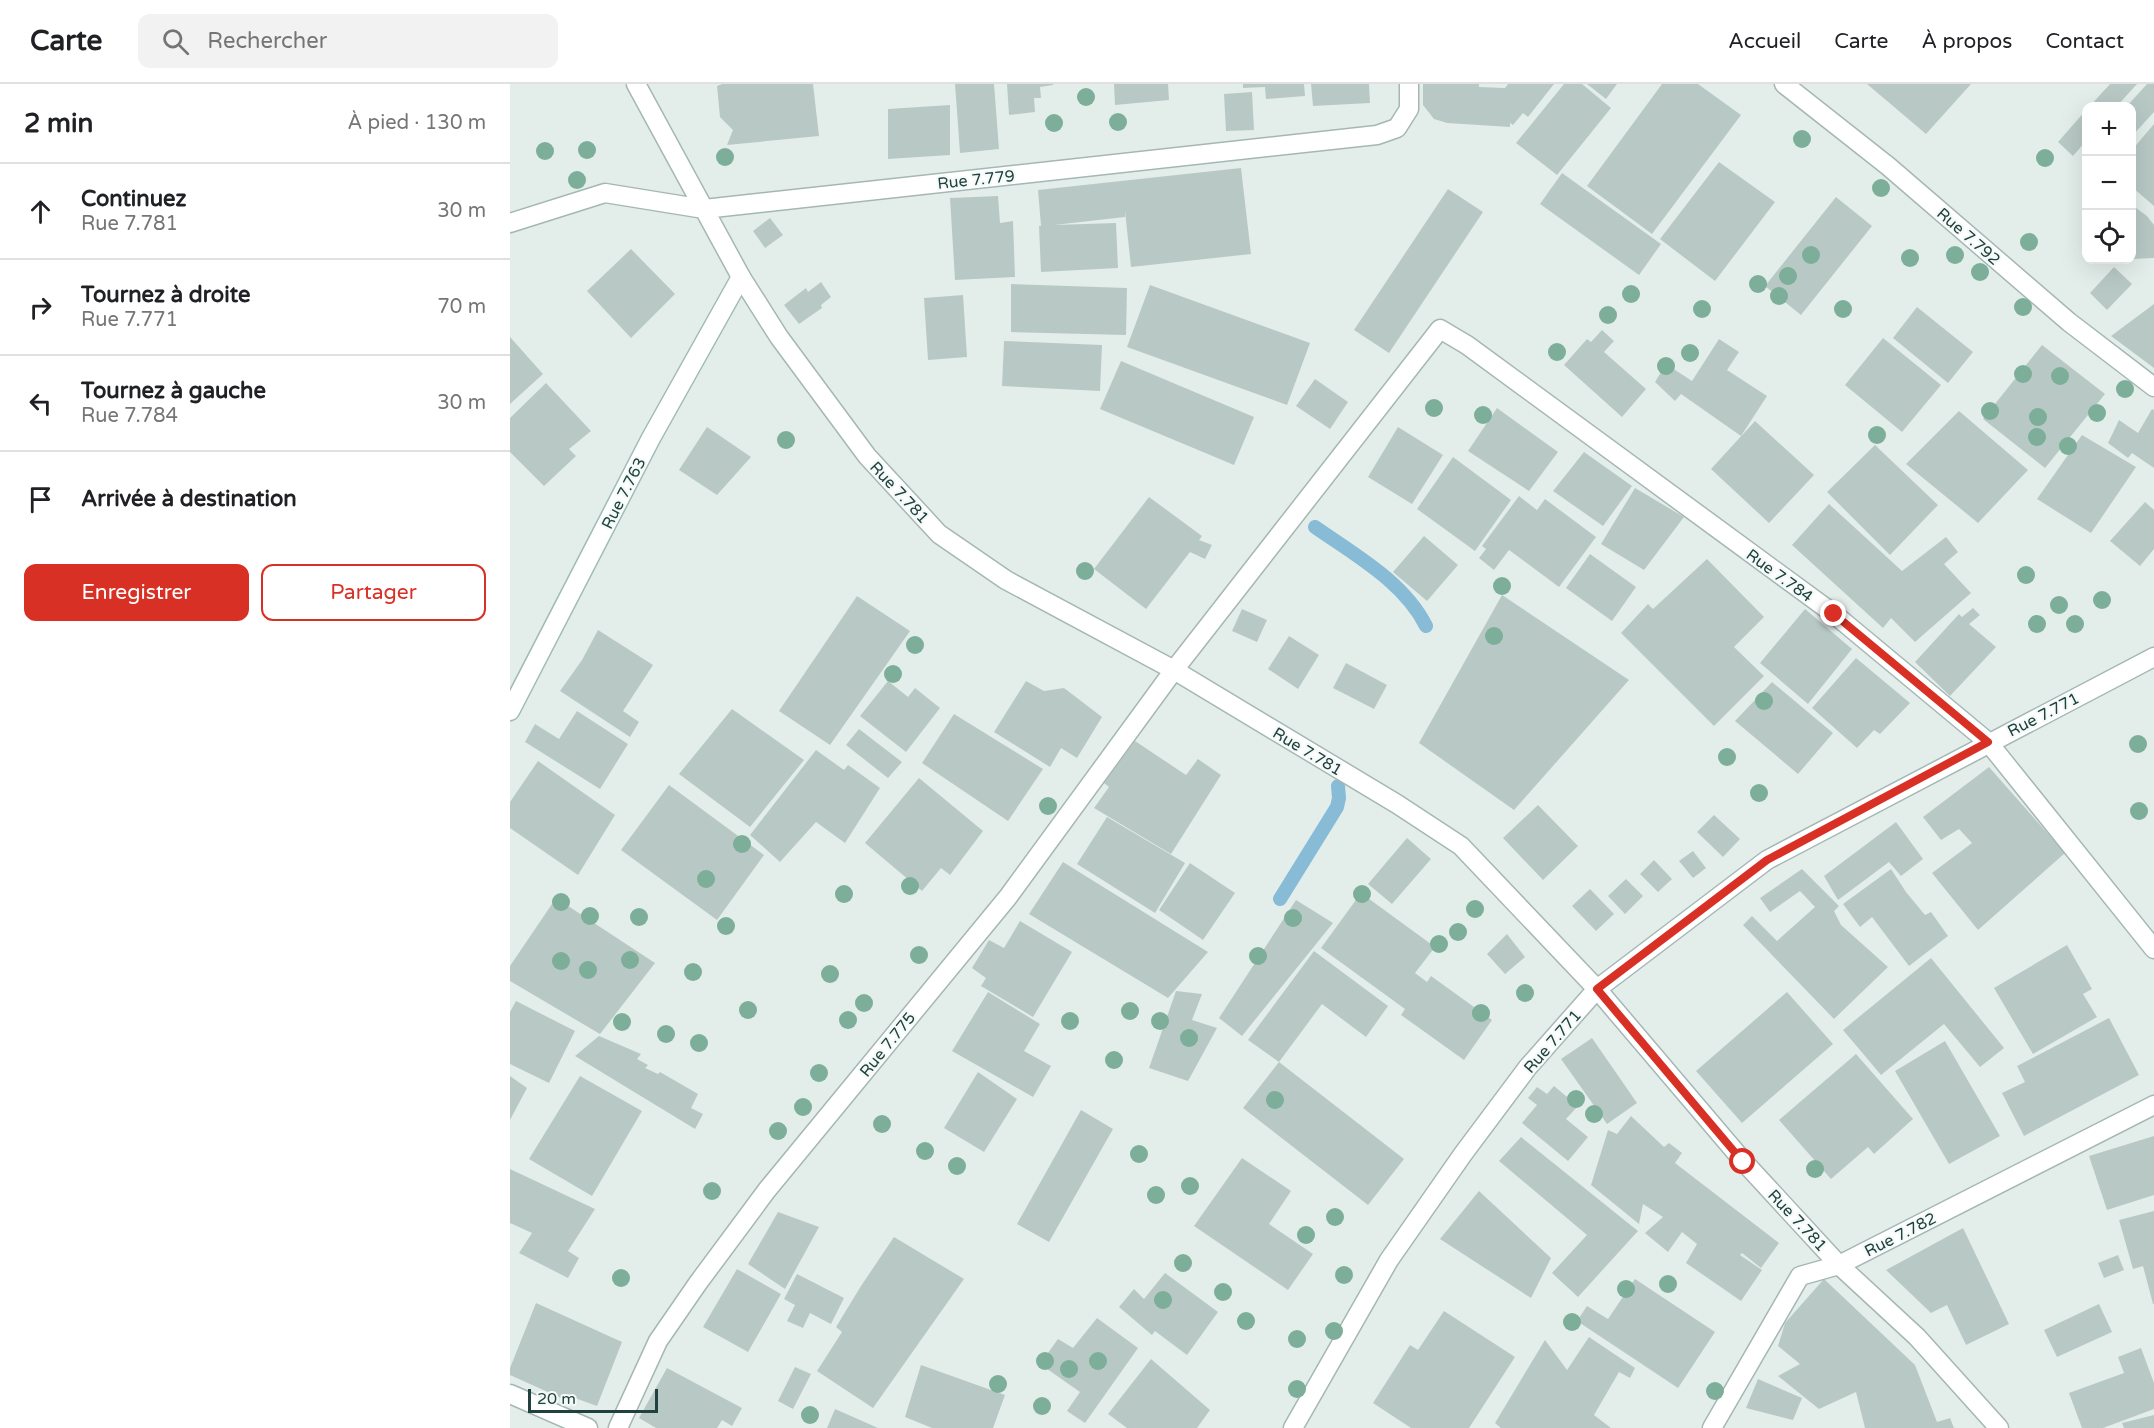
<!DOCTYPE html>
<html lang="fr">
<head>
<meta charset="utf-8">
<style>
  :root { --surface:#fff; --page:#f2f2f2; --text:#202124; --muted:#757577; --line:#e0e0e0; --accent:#d93025 }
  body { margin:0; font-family:"Varela Round",sans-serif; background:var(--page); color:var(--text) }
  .controls { position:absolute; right:18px; top:18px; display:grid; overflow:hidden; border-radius:12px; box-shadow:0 6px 24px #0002 }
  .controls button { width:54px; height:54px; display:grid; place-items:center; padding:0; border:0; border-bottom:2px solid var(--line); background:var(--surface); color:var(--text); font:30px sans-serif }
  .scale { position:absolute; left:18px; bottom:15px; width:130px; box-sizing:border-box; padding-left:6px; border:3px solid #21413e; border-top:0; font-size:16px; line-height:21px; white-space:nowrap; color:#21413e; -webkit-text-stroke:4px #f4faf8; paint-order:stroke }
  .stop { position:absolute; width:18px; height:18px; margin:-14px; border:4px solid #d93025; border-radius:50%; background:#fff }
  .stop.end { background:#d93025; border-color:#fff; box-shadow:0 2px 6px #0008 }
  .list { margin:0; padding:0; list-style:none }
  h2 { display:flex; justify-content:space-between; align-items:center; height:78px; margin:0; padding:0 24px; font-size:26px }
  h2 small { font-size:20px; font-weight:400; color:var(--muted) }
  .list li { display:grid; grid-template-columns:39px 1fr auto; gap:18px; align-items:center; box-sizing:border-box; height:96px; padding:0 24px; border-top:2px solid var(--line) }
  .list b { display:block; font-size:22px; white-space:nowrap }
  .list p { margin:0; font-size:20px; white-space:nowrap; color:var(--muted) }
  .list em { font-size:20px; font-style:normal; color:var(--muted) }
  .actions { display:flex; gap:12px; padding:18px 24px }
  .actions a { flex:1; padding:14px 0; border:2px solid var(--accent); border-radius:12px; text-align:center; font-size:21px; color:var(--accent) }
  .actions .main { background:var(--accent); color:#fff }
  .icon { flex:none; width:33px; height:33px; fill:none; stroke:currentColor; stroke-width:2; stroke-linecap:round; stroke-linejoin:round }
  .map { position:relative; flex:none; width:1644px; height:1344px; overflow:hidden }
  header { display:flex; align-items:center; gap:36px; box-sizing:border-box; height:84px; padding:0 30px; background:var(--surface); border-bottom:2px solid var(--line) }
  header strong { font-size:28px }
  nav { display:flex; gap:33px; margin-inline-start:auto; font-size:21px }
  .search { width:420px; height:54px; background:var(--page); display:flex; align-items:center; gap:15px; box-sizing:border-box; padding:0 21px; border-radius:12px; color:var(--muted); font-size:22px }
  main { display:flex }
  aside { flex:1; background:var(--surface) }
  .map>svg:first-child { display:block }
</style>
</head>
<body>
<header>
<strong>Carte</strong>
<div class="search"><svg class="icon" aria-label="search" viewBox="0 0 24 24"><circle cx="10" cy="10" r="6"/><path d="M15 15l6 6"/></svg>Rechercher</div>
<nav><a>Accueil</a><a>Carte</a><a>À propos</a><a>Contact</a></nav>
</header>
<main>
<aside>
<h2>2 min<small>À pied · 130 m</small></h2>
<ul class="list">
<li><svg class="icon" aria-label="ahead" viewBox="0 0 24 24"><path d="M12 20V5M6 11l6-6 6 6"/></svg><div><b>Continuez</b><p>Rue 7.781</p></div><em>30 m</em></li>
<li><svg class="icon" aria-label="right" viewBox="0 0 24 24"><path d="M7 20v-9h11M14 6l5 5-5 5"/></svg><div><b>Tournez à droite</b><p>Rue 7.771</p></div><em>70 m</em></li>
<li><svg class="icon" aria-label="left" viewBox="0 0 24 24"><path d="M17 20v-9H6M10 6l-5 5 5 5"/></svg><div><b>Tournez à gauche</b><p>Rue 7.784</p></div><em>30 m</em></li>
<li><svg class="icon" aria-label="arrive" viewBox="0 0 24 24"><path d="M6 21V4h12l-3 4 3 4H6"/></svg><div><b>Arrivée à destination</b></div></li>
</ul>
<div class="actions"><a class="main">Enregistrer</a><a>Partager</a></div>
</aside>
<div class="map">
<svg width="1644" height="1344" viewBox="0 0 1644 1344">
  <rect width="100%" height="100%" fill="#e3eeeb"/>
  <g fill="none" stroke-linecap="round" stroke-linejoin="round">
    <path stroke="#87bbd6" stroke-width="14" d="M805,443C845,471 894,498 916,542
      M770,815L827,723L829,714L828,702"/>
  </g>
  <path fill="#b8c9c5" d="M212,0H303L309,52L217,61L223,46L210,33L207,2Z
    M445,0H484L489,65L450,69Z
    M497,0H543V1L530,3L531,14H524L525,28L499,31Z
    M604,0H658L659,16L605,21Z
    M733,0H794L795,12L756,15L755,3L733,4Z
    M801,0H859L860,19L803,22Z
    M913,0H969V3L995,4L998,0H1044L1018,33L1013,29L1003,41L1000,39V43L937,39L924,35L913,21Z
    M1054,0H1072L1101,24L1047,91L1006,59Z
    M1077,0H1107L1096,15Z
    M1152,0H1188L1231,31L1142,150L1077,102Z
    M1357,0H1461L1416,50Z
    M1600,0H1627L1607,22H1580Z
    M1637,0H1644V28L1622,52V22H1617Z
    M742,8L744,46L716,47L714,10Z
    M440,21V71L378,75V25Z
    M1576,26V57L1563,72L1548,58Z
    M1644,40V122L1622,103V66Z
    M1209,78L1265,118L1205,197L1150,155Z
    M731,84L741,170L621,183L615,127V133L544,141L606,139L608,184L531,188L529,142H531L528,106Z
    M1052,89L1151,160L1129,191L1030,120Z
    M938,105L973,128L879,269L844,246Z
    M488,112L490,139L503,137L505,193L445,196L440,114Z
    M1326,113L1362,142L1291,231L1255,202Z
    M1622,121L1637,132L1644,141V174L1622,175Z
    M260,134L273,151L255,164L243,147Z
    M121,165L165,210L121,254L77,207Z
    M1604,183L1622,200L1597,226L1580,209Z
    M311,198L321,213L311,221L312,224L289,240L274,221L296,204L298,208Z
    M501,200L617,204L616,251L501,248Z
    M640,201L800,259L777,321L617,263Z
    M453,211L457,273L418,276L414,214Z
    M1644,220V284L1601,252Z
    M1407,223L1463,268L1438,299L1383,254Z
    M1092,246L1104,257L1094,268L1136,305L1112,333L1054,281L1077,255L1081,258Z
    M0,253L33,290L0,320Z
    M1373,254L1431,301L1392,348L1335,301Z
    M1209,255L1229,268L1217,286L1257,312L1231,352L1171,310L1165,317L1145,298L1156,280L1182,297Z
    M494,257L592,261L590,307L492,302Z
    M1532,261L1595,310L1535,384L1473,335Z
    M611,277L744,333L724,381L590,325Z
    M805,295L838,318L820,345L786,322Z
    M36,299L81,347L59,365L66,372L34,402L0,368V334Z
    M987,324L1048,368L1019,407L958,367Z
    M1642,325L1644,326V384L1622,369L1618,374L1598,359L1609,336L1628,349Z
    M1449,327L1518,386L1468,439L1396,380Z
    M1245,337L1304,391L1259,439L1201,385Z
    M197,343L241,373L207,411L169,386Z
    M888,343L933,371L902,420L858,393Z
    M1572,351L1626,383L1581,449L1527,415Z
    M1365,361L1428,421L1380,471L1317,408Z
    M1074,368L1122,402L1093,442L1043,407Z
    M943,373L1001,416L965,467L907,425Z
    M1125,404L1174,433L1134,486L1091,460Z
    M1009,412L1027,426L1035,415L1086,453L1049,503L999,466L984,486L969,474L976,465L972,462Z
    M639,413L692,452L689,456L702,461L695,475L680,468L636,525L584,485Z
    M1635,418L1644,426V465L1630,482L1600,457Z
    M1319,420L1392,487L1436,453L1448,468L1434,480L1461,509L1405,558L1381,534L1373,544L1282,461Z
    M914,452L948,481L917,517L883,488Z
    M1080,470L1126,503L1102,537L1056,504Z
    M1197,475L1254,533L1224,563L1254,592L1204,642L1111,549L1138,520L1143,525Z
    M992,511L1119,596L1004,726L909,659Z
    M347,512L400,547L320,661L269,627Z
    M1463,524L1470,531L1459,540L1486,563L1440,612L1405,578L1449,530L1452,533Z
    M732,525L757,536L747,558L722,547Z
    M1295,525L1342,565L1298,620L1250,579Z
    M88,546L143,581L113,627L129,638L120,653L50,607L72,576Z
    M779,552L809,571L788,605L758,585Z
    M1346,574L1400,619L1370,650L1364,646L1347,664L1302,624Z
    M836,579L877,601L864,625L823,604Z
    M378,597L398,613L405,604L430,624L396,668L350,632Z
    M516,597L534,607L554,604L592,633L567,674L551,664L540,683L484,648Z
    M1262,598L1323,649L1288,690L1225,637Z
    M222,625L294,676L240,743L169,690Z
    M67,627L118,660L90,705L15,658L25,640L49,655Z
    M444,630L533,685L498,737L412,679Z
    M349,645L392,678L378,694L336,661Z
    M625,657L676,691L688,675L711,691L661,770L584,724L599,703L594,699Z
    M306,666L334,686L338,681L370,704L335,759L306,738L270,778L240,751Z
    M28,677L105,731L68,791L0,744V718Z
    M1479,683L1555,769L1468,846L1422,789L1462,759L1449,745L1431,756L1413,733Z
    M409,694L473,747L440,791L431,784L412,807L355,759Z
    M159,701L254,771L207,836L111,766Z
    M1028,721L1068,762L1033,796L993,754Z
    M1204,731L1230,755L1213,773L1187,748Z
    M597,733L675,779L645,829L567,780Z
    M1386,738L1413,775L1391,792L1379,778L1328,816L1314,792Z
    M897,754L921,775L882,820L858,800Z
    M1183,767L1196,784L1183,794L1169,777Z
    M1144,776L1162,795L1148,808L1130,790Z
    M553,778L698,868L658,914L519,830Z
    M680,779L725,809L693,856L649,826Z
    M1292,785L1329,822L1324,827L1331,841L1378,883L1324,935L1233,841L1242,832L1267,857L1305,823L1290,807L1260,828L1250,814Z
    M1381,785L1396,808L1415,831L1421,828L1438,852L1399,882L1362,833L1350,843L1333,820Z
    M1116,795L1133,812L1115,830L1098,812Z
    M1080,805L1104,830L1086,847L1062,822Z
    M851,809L925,863L905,889L917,898L921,892L982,936L954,976L891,931L895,925L811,864Z
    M46,814L145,879L90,950L0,897V882Z
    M786,816L823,839L732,952L709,934Z
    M510,837L562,868L523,933L471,902L476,894L462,884L479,856L494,864Z
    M997,850L1015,873L995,890L977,870Z
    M1557,861L1582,905L1573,910L1587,933L1523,970L1484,904Z
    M804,867L878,922L856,953L812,920L769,978L738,956Z
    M1421,874L1494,964L1470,983L1434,940L1371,991L1333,946Z
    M666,907L692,910L682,936L707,944L678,997L639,984Z
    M478,908L530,940L514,967L541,982L523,1013L442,967Z
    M1277,908L1323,960L1232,1039L1186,987Z
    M6,917L65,947L39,999L0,980V928Z
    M1599,934L1629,991L1514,1052L1492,1009L1515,998L1507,982Z
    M89,952L131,970L127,975L138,981L135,984L148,990L150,988L188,1010L181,1024L193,1030L185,1045L65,972Z
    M1082,954L1127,1019L1097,1040L1051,975Z
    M1435,957L1490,1052L1439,1080L1385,987Z
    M1346,970L1403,1035L1364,1070L1358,1063L1321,1095L1269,1036Z
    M769,978L894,1075L858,1121L733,1024Z
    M468,988L507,1015L474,1068L434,1044Z
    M0,992L17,1004L0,1036Z
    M70,992L132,1027L82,1112L19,1075Z
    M1044,1002L1068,1022L1056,1035L1078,1053L1058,1077L1012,1039L1027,1021L1018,1014L1027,1003L1037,1010Z
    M571,1026L603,1045L539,1158L507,1140Z
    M1121,1032L1154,1063L1159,1059L1172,1069L1165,1079L1269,1159L1251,1184L1232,1169L1230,1171L1252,1186L1231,1217L1176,1179L1187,1160L1172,1148L1158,1168L1135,1149L1153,1133L1133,1120L1129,1140L1081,1101L1098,1046L1107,1050Z
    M1644,1052V1111L1597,1126L1579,1072Z
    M1011,1053L1128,1147L1068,1213L1042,1189L1077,1151L989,1077Z
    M732,1074L781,1107L759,1140L803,1170L778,1206L684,1142Z
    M0,1085L85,1125L58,1167L69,1174L58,1194L9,1169L22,1149L0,1139Z
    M969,1107L1041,1174L1021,1214L930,1155Z
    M1644,1127V1220H1643L1633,1182L1623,1185L1609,1136Z
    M268,1128L309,1143L275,1205L238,1180Z
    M1453,1144L1499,1240L1456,1261L1437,1221L1421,1229L1376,1186Z
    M384,1153L454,1195L363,1324L307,1287L332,1248L326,1243L351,1202Z
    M1608,1171L1614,1186L1594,1194L1588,1179Z
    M227,1185L271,1210L238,1268L193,1243Z
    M655,1189L708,1228L677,1271L645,1247L642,1251L609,1223L624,1205L634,1215Z
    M287,1190L334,1214L321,1240L300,1229L293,1244L277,1237L285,1221L274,1215Z
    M1125,1195L1205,1248L1168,1304L1067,1237L1077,1222L1098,1235Z
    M1314,1195L1405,1281L1427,1338L1440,1334L1444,1344H1355L1346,1308L1309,1325L1268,1292L1290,1280L1268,1262L1275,1239Z
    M26,1219L112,1258L87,1322L54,1310L51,1314L0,1291V1284Z
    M1589,1220L1602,1248L1547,1273L1534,1246Z
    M934,1227L1005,1273L959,1344H901L863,1319L900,1261L908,1266Z
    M587,1234L628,1264L575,1339L557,1327L570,1308L530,1280L548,1255L563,1264Z
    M1079,1253L1125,1284L1120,1294L1109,1288L1084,1331L1101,1344H991L985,1339L1035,1256L1057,1286Z
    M1631,1264L1644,1299V1325L1593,1344H1572L1559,1309L1614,1289L1608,1273Z
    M641,1275L700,1326L687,1344H617L598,1330Z
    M411,1281L495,1311L483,1344H422L395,1333Z
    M285,1283L301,1290L283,1325L268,1317Z
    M157,1284L232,1324L222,1342L212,1336L207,1344H146L129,1334Z
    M1248,1295L1292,1314L1283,1336L1236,1324Z
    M325,1325L368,1344H317Z
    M1644,1331V1344H1614L1612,1339Z"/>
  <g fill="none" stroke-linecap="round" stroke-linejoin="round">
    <defs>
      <path id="street" d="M126,0L231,193L269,253L357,372L429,450L496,496L664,586L887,720L951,762L1087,905L1234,1078L1329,1181L1407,1253L1489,1344
        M1274,0L1378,82L1559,238L1644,303
        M0,139L95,109L194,125L867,51L887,44L899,25V0
        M0,1310L78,1344
        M108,1344L148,1257L188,1199L257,1106L498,813L664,586L930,245L957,261L1324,530L1478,658L1644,865
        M783,1344L879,1176L953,1070L1018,983L1087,905L1257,776L1644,573
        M1202,1344L1290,1192L1329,1181L1644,1021"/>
      <path id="secondary" d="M0,627L141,354L231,193"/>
    </defs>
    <use href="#street" stroke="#a5b7b4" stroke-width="21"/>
    <use href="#secondary" stroke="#a0bab6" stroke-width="21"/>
    <use href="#street" stroke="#fff" stroke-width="18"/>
    <use href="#secondary" stroke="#fff" stroke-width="18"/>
  </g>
  <g fill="#7cae9a">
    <circle cx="576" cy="13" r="9"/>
    <circle cx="608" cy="38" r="9"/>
    <circle cx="544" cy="39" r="9"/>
    <circle cx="1292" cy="55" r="9"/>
    <circle cx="77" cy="66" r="9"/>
    <circle cx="35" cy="67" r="9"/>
    <circle cx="215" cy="73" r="9"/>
    <circle cx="1535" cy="74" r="9"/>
    <circle cx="67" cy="96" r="9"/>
    <circle cx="1371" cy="104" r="9"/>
    <circle cx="1519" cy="158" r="9"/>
    <circle cx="1301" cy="171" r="9"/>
    <circle cx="1445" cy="171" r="9"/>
    <circle cx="1400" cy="174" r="9"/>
    <circle cx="1470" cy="188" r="9"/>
    <circle cx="1278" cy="192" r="9"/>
    <circle cx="1248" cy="200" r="9"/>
    <circle cx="1121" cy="210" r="9"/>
    <circle cx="1269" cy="212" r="9"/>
    <circle cx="1513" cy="223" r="9"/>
    <circle cx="1192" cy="225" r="9"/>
    <circle cx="1333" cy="225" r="9"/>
    <circle cx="1098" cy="231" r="9"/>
    <circle cx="1047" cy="268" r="9"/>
    <circle cx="1180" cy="269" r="9"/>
    <circle cx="1156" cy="282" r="9"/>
    <circle cx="1513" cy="290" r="9"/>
    <circle cx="1550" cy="292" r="9"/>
    <circle cx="1615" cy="305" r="9"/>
    <circle cx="924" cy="324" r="9"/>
    <circle cx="1480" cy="327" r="9"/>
    <circle cx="1587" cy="329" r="9"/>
    <circle cx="973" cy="331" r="9"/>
    <circle cx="1528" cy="333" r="9"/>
    <circle cx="1367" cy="351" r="9"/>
    <circle cx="1527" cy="353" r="9"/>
    <circle cx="276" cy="356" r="9"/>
    <circle cx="1558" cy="362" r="9"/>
    <circle cx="575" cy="487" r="9"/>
    <circle cx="1516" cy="491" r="9"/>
    <circle cx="992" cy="502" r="9"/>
    <circle cx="1592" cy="516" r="9"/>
    <circle cx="1549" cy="521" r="9"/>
    <circle cx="1527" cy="540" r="9"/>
    <circle cx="1565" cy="540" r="9"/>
    <circle cx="984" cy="552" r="9"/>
    <circle cx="405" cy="561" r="9"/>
    <circle cx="383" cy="590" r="9"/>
    <circle cx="1254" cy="617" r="9"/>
    <circle cx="1628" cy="660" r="9"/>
    <circle cx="1217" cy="673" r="9"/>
    <circle cx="1249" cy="709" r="9"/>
    <circle cx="538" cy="722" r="9"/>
    <circle cx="1629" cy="727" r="9"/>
    <circle cx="232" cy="760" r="9"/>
    <circle cx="196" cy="795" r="9"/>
    <circle cx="400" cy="802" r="9"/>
    <circle cx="334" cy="810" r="9"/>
    <circle cx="852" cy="810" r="9"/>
    <circle cx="51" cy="818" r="9"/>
    <circle cx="965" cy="825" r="9"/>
    <circle cx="80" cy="832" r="9"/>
    <circle cx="129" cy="833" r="9"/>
    <circle cx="783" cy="834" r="9"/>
    <circle cx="216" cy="842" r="9"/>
    <circle cx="948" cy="848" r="9"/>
    <circle cx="929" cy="860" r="9"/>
    <circle cx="409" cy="871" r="9"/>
    <circle cx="748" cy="872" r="9"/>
    <circle cx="120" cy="876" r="9"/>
    <circle cx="51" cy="877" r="9"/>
    <circle cx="78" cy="886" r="9"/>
    <circle cx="183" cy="888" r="9"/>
    <circle cx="320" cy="890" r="9"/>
    <circle cx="1015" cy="909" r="9"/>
    <circle cx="354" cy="919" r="9"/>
    <circle cx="238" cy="926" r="9"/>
    <circle cx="620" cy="927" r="9"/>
    <circle cx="971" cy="929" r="9"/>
    <circle cx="338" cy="936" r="9"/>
    <circle cx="560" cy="937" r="9"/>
    <circle cx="650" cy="937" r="9"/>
    <circle cx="112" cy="938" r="9"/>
    <circle cx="156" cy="950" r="9"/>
    <circle cx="679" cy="954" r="9"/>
    <circle cx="189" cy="959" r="9"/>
    <circle cx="604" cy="976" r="9"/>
    <circle cx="309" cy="989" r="9"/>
    <circle cx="1066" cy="1015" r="9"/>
    <circle cx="765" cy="1016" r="9"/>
    <circle cx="293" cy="1023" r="9"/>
    <circle cx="1084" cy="1030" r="9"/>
    <circle cx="372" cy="1040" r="9"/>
    <circle cx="268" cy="1047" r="9"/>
    <circle cx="415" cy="1067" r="9"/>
    <circle cx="629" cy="1070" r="9"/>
    <circle cx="447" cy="1082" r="9"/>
    <circle cx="1305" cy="1085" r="9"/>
    <circle cx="680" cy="1102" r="9"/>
    <circle cx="202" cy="1107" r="9"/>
    <circle cx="646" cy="1111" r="9"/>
    <circle cx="825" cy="1133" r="9"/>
    <circle cx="796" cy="1151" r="9"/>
    <circle cx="673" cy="1179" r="9"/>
    <circle cx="834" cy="1191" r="9"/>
    <circle cx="111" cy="1194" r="9"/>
    <circle cx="1158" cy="1200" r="9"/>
    <circle cx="1116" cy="1205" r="9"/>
    <circle cx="713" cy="1208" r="9"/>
    <circle cx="653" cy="1216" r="9"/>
    <circle cx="736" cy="1237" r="9"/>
    <circle cx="1062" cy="1238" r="9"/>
    <circle cx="824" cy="1247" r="9"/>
    <circle cx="787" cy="1255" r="9"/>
    <circle cx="535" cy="1277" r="9"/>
    <circle cx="588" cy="1277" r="9"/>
    <circle cx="559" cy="1285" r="9"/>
    <circle cx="488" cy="1300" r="9"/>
    <circle cx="787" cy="1305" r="9"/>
    <circle cx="1205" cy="1307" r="9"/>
    <circle cx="532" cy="1322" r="9"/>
    <circle cx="300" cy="1331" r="9"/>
  </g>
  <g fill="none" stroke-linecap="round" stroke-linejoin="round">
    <path stroke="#d93025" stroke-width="8" d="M1233,1078L1087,905L1257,776L1478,658L1324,530"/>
  </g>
  <g text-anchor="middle" stroke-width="4.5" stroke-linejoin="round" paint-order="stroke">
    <g font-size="16" fill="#21413e" stroke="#f4faf8">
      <text transform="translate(466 95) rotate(-6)" y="6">Rue 7.779</text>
      <text transform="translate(1459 152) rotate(41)" y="6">Rue 7.792</text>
      <text transform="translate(390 408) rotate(47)" y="6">Rue 7.781</text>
      <text transform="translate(113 409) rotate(-63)" y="6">Rue 7.763</text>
      <text transform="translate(1270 491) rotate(36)" y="6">Rue 7.784</text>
      <text transform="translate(1533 630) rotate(-27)" y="6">Rue 7.771</text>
      <text transform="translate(798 667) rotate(31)" y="6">Rue 7.781</text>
      <text transform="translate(1042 957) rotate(-49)" y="6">Rue 7.771</text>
      <text transform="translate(377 960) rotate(-51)" y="6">Rue 7.775</text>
      <text transform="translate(1288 1136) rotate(47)" y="6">Rue 7.781</text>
      <text transform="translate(1390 1150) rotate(-27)" y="6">Rue 7.782</text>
    </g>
  </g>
</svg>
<div class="controls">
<button>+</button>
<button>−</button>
<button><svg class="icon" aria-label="locate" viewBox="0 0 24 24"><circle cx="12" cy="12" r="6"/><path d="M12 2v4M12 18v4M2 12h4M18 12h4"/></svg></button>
</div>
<div class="scale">20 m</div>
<div class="stop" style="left:1233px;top:1078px"></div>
<div class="stop end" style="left:1324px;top:530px"></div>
</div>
</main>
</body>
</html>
